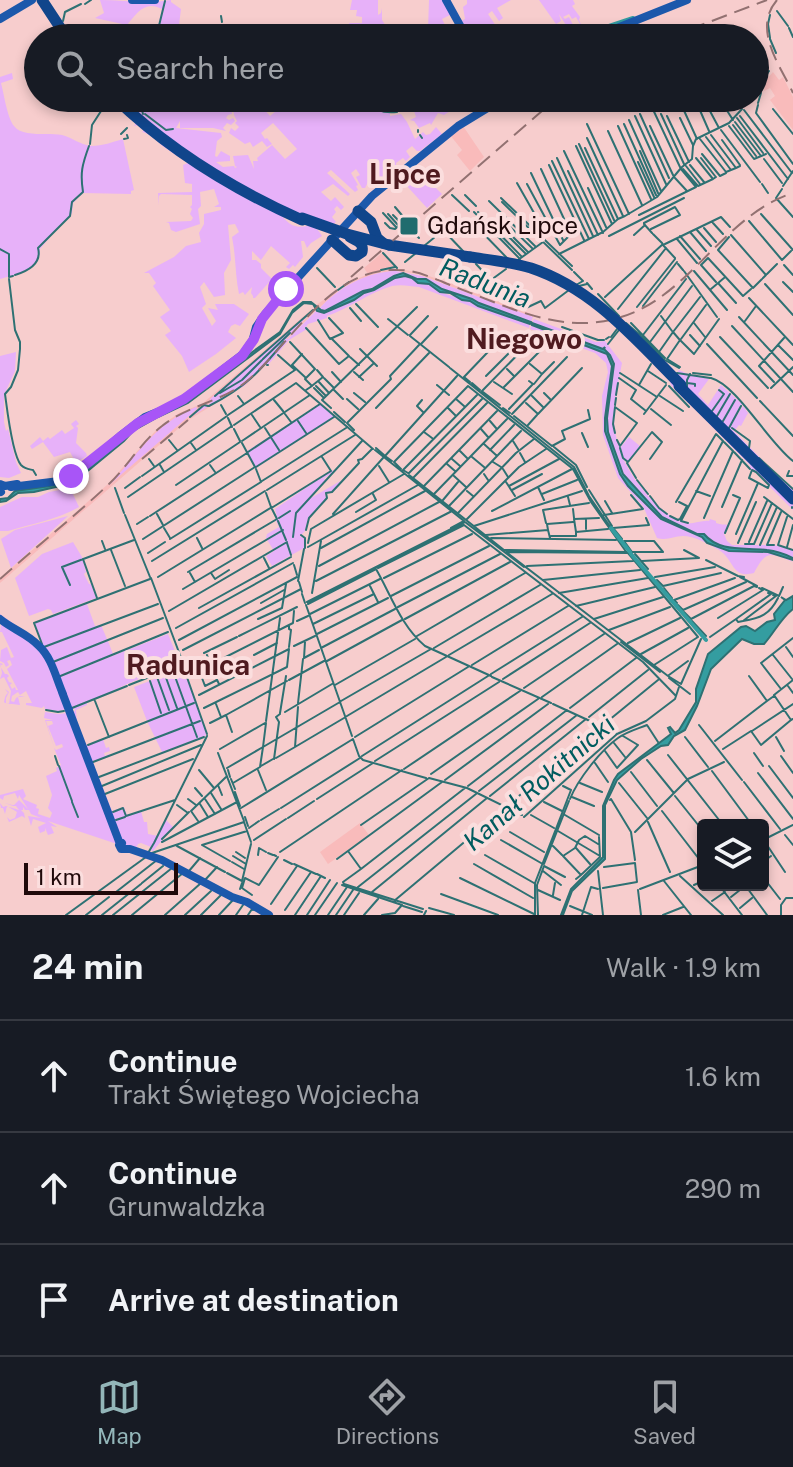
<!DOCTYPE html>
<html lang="en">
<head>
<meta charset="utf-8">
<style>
  :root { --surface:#171b24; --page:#20242c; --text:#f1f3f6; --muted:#9ea1a6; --line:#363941; --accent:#93b6b9 }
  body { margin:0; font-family:"Public Sans",sans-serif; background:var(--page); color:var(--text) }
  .controls { position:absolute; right:24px; bottom:24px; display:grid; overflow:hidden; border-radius:8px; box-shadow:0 4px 12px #0003 }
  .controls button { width:72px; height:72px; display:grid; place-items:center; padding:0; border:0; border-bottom:2px solid var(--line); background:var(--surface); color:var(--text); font:40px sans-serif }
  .scale { position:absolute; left:24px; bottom:20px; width:154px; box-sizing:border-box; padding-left:8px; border:4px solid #1f090a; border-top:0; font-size:22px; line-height:28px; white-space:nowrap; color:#1f090a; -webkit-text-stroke:6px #fbdede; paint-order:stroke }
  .stop { position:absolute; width:24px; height:24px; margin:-18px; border:6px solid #a855f7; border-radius:50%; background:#fff }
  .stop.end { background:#a855f7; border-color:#fff; box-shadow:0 2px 8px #0008 }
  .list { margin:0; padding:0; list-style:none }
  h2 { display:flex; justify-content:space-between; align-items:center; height:104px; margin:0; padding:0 32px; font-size:34px }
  h2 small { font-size:26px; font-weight:400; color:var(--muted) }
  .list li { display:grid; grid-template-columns:52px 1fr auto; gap:24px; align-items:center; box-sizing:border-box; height:112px; padding:0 32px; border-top:2px solid var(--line) }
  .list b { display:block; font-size:30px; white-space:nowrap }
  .list p { margin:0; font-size:26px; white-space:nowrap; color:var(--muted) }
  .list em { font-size:26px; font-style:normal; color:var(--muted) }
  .icon { flex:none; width:44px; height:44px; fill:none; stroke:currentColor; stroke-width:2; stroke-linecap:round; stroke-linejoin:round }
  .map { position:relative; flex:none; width:793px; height:915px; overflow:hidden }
  .search { position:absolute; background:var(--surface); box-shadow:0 4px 12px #0003; left:24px; right:24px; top:24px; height:88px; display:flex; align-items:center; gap:20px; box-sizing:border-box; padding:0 28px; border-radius:44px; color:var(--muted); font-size:30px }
  .sheet { height:440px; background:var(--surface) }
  nav { display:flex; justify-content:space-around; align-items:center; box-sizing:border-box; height:112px; border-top:2px solid var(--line); background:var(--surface); font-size:22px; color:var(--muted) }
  nav a { display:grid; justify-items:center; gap:4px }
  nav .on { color:var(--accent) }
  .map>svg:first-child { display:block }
</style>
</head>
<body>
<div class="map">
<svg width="793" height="915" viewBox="0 0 793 915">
  <rect width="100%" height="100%" fill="#f7cdcd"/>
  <path fill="#f9bbbb" d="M773,72L779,80L783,77L793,97V130L770,100L775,96L770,88L764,91L766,80Z
    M463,126L484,157L470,171L457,155L462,150L450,135Z
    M383,252L395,266L383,270L401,269L419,273L448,282L534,315L533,317L418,274L396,271L378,273L360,279L341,289L319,308L316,305L347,284L368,274L364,268Z
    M312,309L316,311L295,331L247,384L187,421L0,583V578L107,485L158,428L179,413L202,404Z
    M360,823L369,835L328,864L320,852Z"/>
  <path fill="#e7b1f9" d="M100,0C124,0 147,4 171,0V2L181,9L178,33H179L180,26H186L185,34L180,33L179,38L157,36L155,38L162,9C145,0 137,13 127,25L95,18L104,13Z
    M352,0H378V15L381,13L382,8V20L391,34L410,32V29L428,30L429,0H445L450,15L442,19L447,29L452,27L454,31L451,33L454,38L463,33L466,38H331L347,24L350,26L349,23H362V17L356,16L357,10H350Z
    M467,0H511L497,8L503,18L499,21L492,11L488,14L504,38H477L470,27L464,28L459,22L465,19L463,7L467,4Z
    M539,0H573L575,4L572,6L580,17L579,20L583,29L576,17L572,19L569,14L563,17L565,19L569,17L576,31L573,33L571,29L569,30L559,14L561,21L556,24Z
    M12,73L13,79L1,83C4,94 7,117 14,126C23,138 49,132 62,135C73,138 80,145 92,146C102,146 113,142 123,139L134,190L131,191V194L83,193L73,203L72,213L70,217L60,225L40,249C41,271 17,274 0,279V77Z
    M104,98H114L137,119L282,216C285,219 288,223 292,225C305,231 312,218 322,236L311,243L307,248L304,241H301L303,257L295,267L293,265L289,269L286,267L290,263L271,246L261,260L252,251V260H256L261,264V268L272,279L255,298H253V296L251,293L252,287L245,295L243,292L239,294C235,275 236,256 232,237L239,232L235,224L228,225L231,260L224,273L225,295L214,297L204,282L200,287L206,304L202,308L212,326L216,321L208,308L218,310L215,304H234L249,314L240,326L235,324L231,326L228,332L236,338L216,354L189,372L182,356L165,335L171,331L160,317L170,310L153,286L156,283L149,273H144L174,257L186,246L201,242L199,233L204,224V214L221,210V207H214L219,204L214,189L200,192L201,206L198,209L200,224L176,232L171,230L169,223L166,222L191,221L193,218L190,214L192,209L190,207L192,205V195L161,194L159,196V205L158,193L192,192V184L185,183L183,165L188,163C181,158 172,153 164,147C157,142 152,134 142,132L144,130L138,125L134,126L136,123C127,115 114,99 104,98Z
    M120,98H136L138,100L140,98H173L172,104L183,105L184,100L173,98H230L232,114L228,115L226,118L229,120L233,118L235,121L231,125L227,123L223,128L226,131L213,128H180V121L176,128L221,133L222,137L217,141L215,156L217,157L221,151L230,156V161L216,162L223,167L234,166L235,168L237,167L235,166L233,156L248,155L254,169L253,161H258L257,158L272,145L285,159L297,149L273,123L261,133L265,139L267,138L272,144L267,147L262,141L253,147L250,142L245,144L229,133L231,128L235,131L239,127L235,123L237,121L234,115L232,102L241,104L242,110L246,109L241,98H254L270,116L292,98H396L390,101L384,109L390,110V116L401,114L407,122L415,139L423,132L426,135L430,134L436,127L442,134L420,151H417L412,146L406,151L410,157L406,161L403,158L396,163L397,169L396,170L394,166H388L386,164L384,171L388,176L381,181L377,176L374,178V180L373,179L368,182L365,188H362L356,177L360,175L356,169L351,173L358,185L356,186L358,190L355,192L331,170L327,173L350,194L348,196L333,184L321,192L331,201L335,197L344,207L341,210L337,206L334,209L336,212L332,217L336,222L331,226L326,224L328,226C251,197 180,153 120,98Z
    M398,98H463L469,107L461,102L459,103L461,108L457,111L455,108L444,115L438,113L431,125L430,123L419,128L414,121L410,120L416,117L414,111H406Z
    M412,166L431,186L433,185L442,194L427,208L405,184L409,180L401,174Z
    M396,271L422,276L533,317L531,322L479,303L472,299L442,289L429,281L420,282L411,275L403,273L323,311L319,309C339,287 366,272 396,271Z
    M404,275C412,277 422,281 430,284C434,286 436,290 441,292C452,297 467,298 478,306L530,324L529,328L419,287C410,286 401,284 392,286C370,292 348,309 327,316V318L308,324L306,327L307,329L289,340L268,365L266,364L244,386L190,417L204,404L208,405L211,402L210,399L313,310L286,339H288L317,310L322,313L354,300L364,293L374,290L394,278Z
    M534,319L596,342L605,341L622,363C617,390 608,421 620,448L629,437L640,446L628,462L623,457L621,448C621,469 663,518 684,523C692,525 702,520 709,521L710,519L716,521V523C721,525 724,524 728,525L724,534L727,541L732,545H774L793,550V558L771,551L720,548C744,556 772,545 793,562C770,552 766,550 754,573C731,579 735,560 719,550C709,544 694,536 683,536C673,536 668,541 657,538L643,506L618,478L603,435L602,396L608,372L606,363L595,353L530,329L532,325H533L586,345L580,341L532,323Z
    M16,352L15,371L4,395V422L6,431L8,429L9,433L16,462L21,473L9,478L0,477V356Z
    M679,370L690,375L709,379L698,394L708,405L721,385L742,404L733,422L743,406L748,413L741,426L739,425L735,430L731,428L774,472L793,488V510L755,472H751L750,465L671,385L670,382Z
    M320,404L335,417L256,468L247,451Z
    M196,407L197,409L108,486C137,456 155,423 196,407Z
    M76,420L79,424L76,426L78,428L76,443L86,453L87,456L79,461H75L70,452L54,457L43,442L32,449L30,446L40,437L43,441L48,437L50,439L62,430L65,434L74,428L71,424Z
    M332,470L334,472L323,479H326L311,498L342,480L332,491L325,493L326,498L308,518L305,531L300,536L305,539L304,548L272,566L266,556L274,551L266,538L267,534L279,527L275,519L277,517L275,509Z
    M70,488L79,507C58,519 32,524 8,531H0V507L22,497H38L49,492Z
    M68,516L11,568L1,539L15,530Z
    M73,542L82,557L86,572L84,574L89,584H91L96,598L53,614L51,610L48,609L29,616L15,578L42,554Z
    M87,604L95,626L101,625L107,639L81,651L108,641L113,654L87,665V666L168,634L179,661L178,663L127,684L87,703V705L76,710L77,722L86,745L103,739L106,748L109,747L110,751L104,753L105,756L109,754L110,756L93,763L112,811L124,807L127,815L141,811L144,822H147L148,834L158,836L166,820L173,827L153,851L150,850L151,847L141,843L138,844L135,850L145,854L126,847L125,841L123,843L122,842L71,713L75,711V709H71L69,707C61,689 53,656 37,643C26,634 11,629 0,618V614L42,644L35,623Z
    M1,625H4L41,649L66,709L58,711L45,709L44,706L42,708L26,705V703H32L26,691L20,695L18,692L12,696L11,701L14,702L16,698L20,696L25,697H18L20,705L5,703L4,702C5,698 5,695 8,693L5,689L9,692L6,698V703L9,704L11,691L4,677L0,679L2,673L0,663L3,664L0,666L5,674H7L9,676L7,678L9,682L12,683L10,685L12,689L15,687L16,690H18L7,669L12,665L10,660L7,661L9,665L6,667L4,663L0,661L1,650L7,647L11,658L14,657L2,632H0Z
    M183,668L207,733L205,736L162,752L147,721L134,687Z
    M45,712L58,714L68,713L117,844L48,821L57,827L51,826L54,833L48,835L45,828V831L40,833L38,827L46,823L33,819L31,826L28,816L41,818L31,814L29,810H25L23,807V810H21L24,813L25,818L22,816L9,822L7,817L10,820L15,818L17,812L7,806L5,814L3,808H1L0,803L3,807L6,806L19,810L16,806L5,803L13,806L19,800L28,809L19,795L18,799L15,793L4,796L3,800L0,798V795L23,789L26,796L23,799L37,805L36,808L39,809L38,814L50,818L52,813L48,808L52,795L46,776L57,771L56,768L61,765L54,748L56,750L63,747L62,744L56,746L48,726L53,724L52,721H46L54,747L45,720H53L44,718Z"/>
  <path fill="#349da0" stroke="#2e7173" stroke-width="2" d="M403,273L417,279H426L442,289L472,299L479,303L531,322L530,324L478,306L470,301L462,300L450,293L440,292L429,284L418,283L412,278L405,276L395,278L374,290L364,293L354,300L324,313L317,311L313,304L304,303L292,313L280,334L188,403L158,417L133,431L124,441L73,483L34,492L18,493L6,501L0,502V499L8,498L15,491L50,486L75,479L91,464L119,443L134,429L187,402L222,377L233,366L280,332L293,310L303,302H311L321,310L325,311L363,291L372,289L394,276Z
    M532,323L603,349L605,347L604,349L610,355L614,364L607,418L608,432L623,474L662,517L697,534H704C720,553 745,547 767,550C776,551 785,554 793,558V560L768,552L729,551L707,543L702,537L661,519L628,486L620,474L605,431V418L612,366L607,354L532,325Z
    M793,596V609C781,618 774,633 764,644H754L742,639L711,669L697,706L685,730L674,736L668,745L661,746L641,759L617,780L605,805V859L572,891L563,915H561L571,889L603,857V806L614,780L618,774L671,734L668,728L670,727L675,733L679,730L696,702V689L708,654L741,627L746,626L755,631L767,622L775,620L774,614L785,600L781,597L786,600Z"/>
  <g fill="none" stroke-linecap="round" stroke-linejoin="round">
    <path stroke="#2e7173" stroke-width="2" d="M85,4L91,0
      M777,11L788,26
      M770,15L768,24L770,38
      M221,16L222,22
      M63,21L65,12L81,4
      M789,28L793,37
      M156,38L165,1
      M770,39L776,53
      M761,90L763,80L769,71
      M134,98L140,103L143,114
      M360,98C373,108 380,114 397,112
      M583,98L587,105
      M703,98L719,128
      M719,98L733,120
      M695,99L709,131
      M649,101L680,167
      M758,103L761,93
      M681,104L697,139
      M758,105L756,113L793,164
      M773,109L793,134
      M744,110L792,173
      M145,114L166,130L173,129
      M640,114L669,178
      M661,114L684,164
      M635,116L666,184
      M667,116L689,162
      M740,116L788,179
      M680,118L693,145
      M737,118L763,153
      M629,120L661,191
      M735,122L761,156
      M587,124L629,214
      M624,124L656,195
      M733,125L756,156
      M618,126L651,199
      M650,126L673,175
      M729,126L754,159L766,154
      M418,130V132
      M721,130L760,182
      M608,131L642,205
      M121,134L127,128
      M420,135L422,138
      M711,135L736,168L740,166
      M706,137L731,170L736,168
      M587,138L623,216
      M124,139L128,138L127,135
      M700,139L726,172L731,170
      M722,140L740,165
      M90,144L92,125L103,108L105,98
      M579,144L614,220
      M576,146L612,224
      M585,148L618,219
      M564,151L603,233
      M640,151L658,193
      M702,154L720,176L726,173
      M557,158L593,236
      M696,158L713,179L716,177
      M701,158L715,176
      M764,159L782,183
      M552,161L589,239
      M638,162L654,197
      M549,165L584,240
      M690,165L704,182
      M686,166L700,184
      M682,167L692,159L693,146L696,139L729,123L742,109
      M683,169L698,186L713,179
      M568,171L598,235
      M531,173L563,240
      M675,178L687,191
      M517,183L546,234L550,232L555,236
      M527,184L560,245L571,234L541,169
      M762,184L768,193
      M783,186L793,171
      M588,188L606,227
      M782,189L776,198L793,217
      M452,195L469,211
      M465,195L476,206
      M501,198L572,266
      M489,201L536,247
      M502,202L572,270
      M474,212L520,259
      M478,212L522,257
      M383,213L396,227
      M388,214L398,225
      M761,214L793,250
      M393,215L401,223
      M639,215L696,187L681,169
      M504,221L532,248
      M749,221L782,260L791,251
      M498,222L528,252
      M385,223L390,228L395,229L406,220L395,207
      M644,223L675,207L680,215L651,229
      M713,223L723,234
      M496,224L526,254
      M644,224L652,233
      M478,228L507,258
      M704,228L716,242
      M410,229L419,238
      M697,230L711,246
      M445,232L463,251
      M690,232L706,251
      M653,234L662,243
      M634,235L645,225
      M731,235L766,275L763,278
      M609,236L684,198
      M680,236L700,259
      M729,237L718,250L753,288L762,279
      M677,239L697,263
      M665,244L721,217L730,227
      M663,245L675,258
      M424,246L441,232
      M0,249L9,254V277L13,276
      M383,253L397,268
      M559,254L603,232L618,219L625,216L657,197L681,168
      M518,260L543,242
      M405,262L416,253
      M476,264L491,280L506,269
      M678,264L683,270
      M784,265L793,275
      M317,268L335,287
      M381,270L395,267
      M684,271L717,317
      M694,271L727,310
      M574,272L583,281L576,285
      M767,274L777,264
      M15,275C28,271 42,263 38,248L70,216L72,202L83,192C80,173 82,165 89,146
      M9,279L15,330L20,342V349L18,370L11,387L5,394C7,408 12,455 21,465C25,469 28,469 33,470L36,475
      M716,282L701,265L708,258L743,296L751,289
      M783,282L793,292
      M587,283L592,289
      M718,283L736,303
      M765,284L793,315
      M579,286L587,284
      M711,289L724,278
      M338,290L349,282
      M598,294L619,316
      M605,297L663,244
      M749,298L793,345
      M356,304L378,327
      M643,306L677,262
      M637,307L675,259
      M350,308L361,321
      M526,308L541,301L545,308L569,290
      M618,309L666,248
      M661,316L672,331
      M739,317L793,375
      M388,319L408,335
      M318,320L330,339L343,333L329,318
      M745,321L756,306
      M626,323L640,335
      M631,323L658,351
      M694,323L705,337
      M732,326L793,392
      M562,327L598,340H604
      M306,328L339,364L349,356L331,338
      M673,332L700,297
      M410,335L428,316
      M643,335L686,279
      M690,335L700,346
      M410,336L449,367
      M641,336L663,359L679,368
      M611,337L617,329
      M720,337L768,388
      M606,339L609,337
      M681,339L706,305
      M290,342L315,369L306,378L292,365L302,354
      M650,342L692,286
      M421,344L437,327
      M608,344L619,330
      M707,344L757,398
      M778,345L793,360
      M360,349L377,366
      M350,357L359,365
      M665,358L659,352L673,332L679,339
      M263,359L290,333
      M530,364L542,374L554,362
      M267,365H268
      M680,367L667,359L680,340L694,354L719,319
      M450,368L574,467L589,496L611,528
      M507,369L514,376
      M648,371L666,383
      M332,372L341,382
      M354,372L363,380
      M620,373L657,397
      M677,373L710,378
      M693,373L711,375
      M486,376L513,349
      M359,377L373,364
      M324,378L334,388
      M619,378L636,390L631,399L646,411
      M711,378C737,385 768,442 793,461
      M305,379L312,386L306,390
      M319,382L329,393
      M470,382L464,377L506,333
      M494,382L512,394
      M774,382L759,366L784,338
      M472,383L480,390
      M687,383L695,384V386
      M534,384L542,374
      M313,385L323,377L317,370
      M437,385L449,395
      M639,385L651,364
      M316,386L326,396
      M669,386L689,407
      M504,387L540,351
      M687,387V380L690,374
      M314,388L324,398
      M771,388L793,367
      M334,390L343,399
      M482,391L530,342
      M483,392L500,405
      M220,393L242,380L262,360
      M354,393L365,402
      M544,393L550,399
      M616,395L618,383
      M215,396L313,310
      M238,396L244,404
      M532,396L543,407
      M660,396L683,411
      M347,399L358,409
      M456,399L464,406
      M274,400L283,411
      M422,400L417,406L423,412
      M760,401L793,436
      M526,403L538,414L582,368
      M221,405L226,414
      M615,405L616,398
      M209,406C246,387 258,373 284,342
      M331,408L322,400L417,307
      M376,408L429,353
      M448,408L455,415
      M503,408L510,413
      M509,409L533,384L529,381
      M651,409L671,425
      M712,411L724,394L719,390
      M334,412L345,422
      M285,414L291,422
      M512,414L567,357
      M644,414L666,385
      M228,415L295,370L278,355
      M252,415L260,427
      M514,416L552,446L565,439L562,431L590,419L588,410
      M717,416L730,394
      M190,417L204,405L208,406
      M228,418L232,427
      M298,421L306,433
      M490,421L496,428
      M723,421L735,400
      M234,425L296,383L373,449
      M528,425L537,415
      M265,428L279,450
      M729,428L741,406
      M732,428L750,441L749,448
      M234,429L240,441
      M481,429L488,437
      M354,430L347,423L391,379L390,376L419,345
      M424,432L432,438
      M582,433L588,447
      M615,433L613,424L615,407L637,423L620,446L617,440
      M169,440L177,450
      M242,441L310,395
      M513,441L518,449
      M191,443L196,450
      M242,443L255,467
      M484,444L496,455
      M554,447L576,465L587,487
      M376,448L384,455
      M620,448L623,458L628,462L652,432L662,442L650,459
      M375,450L464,521
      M490,450L514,425
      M460,451L467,458
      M248,452L320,404
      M734,452L750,469
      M520,453L525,462
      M472,457L484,467
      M759,458L793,489
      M149,459L154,466
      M452,459L460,466
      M392,461L385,456L457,376
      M493,462L501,467
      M627,463L636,478
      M447,464L455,471
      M160,465L164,472
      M210,465L215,472
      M379,466L389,482
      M256,467L334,417
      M256,469L261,482
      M401,469L394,462L468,386L573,469L591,502L627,553
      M503,469L508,477
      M752,470L756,472L769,485L768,488L749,478L752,470
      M789,471L787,476H793
      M408,473L403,470L477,395
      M409,473L482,399
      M484,474L488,480
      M409,475L413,478L487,403
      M142,476L227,416
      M454,476L466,487
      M413,478L504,550L627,552
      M637,480L648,494
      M262,481L346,428
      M506,482L515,496
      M176,485L240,442
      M424,486L497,411
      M509,486L559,459
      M538,487L544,500
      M115,488L124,513
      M125,488L140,477
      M267,490L355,435
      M512,490L542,474
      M589,490L612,526
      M467,491L473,496
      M696,491L710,496
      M266,493L271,507
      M434,494L507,419
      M542,494L577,480
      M650,496L659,508L667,514
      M128,497L232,426
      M568,497L570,505
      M764,497L793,519
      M443,500L458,482
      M605,501L612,513
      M676,502L716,434L723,441L681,521L688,523
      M449,506L521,431
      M273,507L331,471L322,457
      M722,507L742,460
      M792,508V507
      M272,509L277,519
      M573,509L574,518
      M543,510L589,503
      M543,510L546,523
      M492,511L572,469
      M356,512L376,500L373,494
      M458,513L516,453L534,439
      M157,514L163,525
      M333,514L383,458
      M125,515L150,577
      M604,515L643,509L631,495
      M150,516L247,453
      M670,516L678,520L680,519L687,506L679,502
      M787,517L778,545L793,550
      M279,518L290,511
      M704,518L733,451L724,442
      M467,519L519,467L546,449
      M586,520V529
      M278,521L286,540
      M137,524L148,517
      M474,526L582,491
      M164,528L170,538
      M451,528L464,521
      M306,530L309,518L327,498L326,493L332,492L359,463L358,460L362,459L372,449
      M548,530L547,524L573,522
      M576,532L574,519L599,518
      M725,533L740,498L733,495
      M736,534L758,483
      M301,535L305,538V548
      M486,535L548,530L550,538
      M551,536H576V532L608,529
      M293,537L296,513L362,441
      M197,538L202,548
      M491,538L616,540
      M143,539L255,467
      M170,539L261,482
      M622,539L613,528L649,525L646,518
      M102,541L105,549
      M624,541H654L663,552H632Z
      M749,542L767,501
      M287,543L291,555
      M308,543L311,529L404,474
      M738,543L756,502
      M745,544H754L772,503
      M760,545L777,507
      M774,545H767L781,512
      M308,547L418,485
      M787,547L793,525
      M321,548L425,491
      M111,550L125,586
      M148,553L165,542
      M635,554L648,569
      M264,558L269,568
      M83,559L97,598
      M706,560L738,576L744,577
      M152,561L265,491
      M642,561L699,558L684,550
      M294,565L297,575
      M319,566L439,502
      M527,566L633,561
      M378,568L464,525L643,662L676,696
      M188,572L277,519
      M190,573L195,582
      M211,573L215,579L229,570
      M158,577L272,507
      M655,577L715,567
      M740,577L757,586
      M151,578L183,663
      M384,578L472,534
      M543,580L640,570
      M657,580L663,586L721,573
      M298,581L304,549
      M316,581L452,511
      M299,582L302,592
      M70,585L62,567L134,540
      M370,586L378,602
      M664,588L672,598
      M762,588L779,596L783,587
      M183,589L283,530
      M312,593L321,541
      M559,593L648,578
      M302,594L305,603
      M391,596L489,546
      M307,602L465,522L524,567
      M261,603L284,590
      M677,603L674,600L735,578
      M308,604L376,569C391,595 401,626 425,646L491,676
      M306,605L352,736
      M678,605L683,610L746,582
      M576,606L655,587
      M398,607L500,554
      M199,608L291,557
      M169,611L287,542
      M684,612L691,619L754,586L757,587
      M310,614L380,579
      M718,618L763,590L759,588
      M258,619L282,608L286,584
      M405,619L510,562
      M594,619L663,597
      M736,619L771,594L768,593
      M297,621L308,616
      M692,621L706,636
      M743,621C761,618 770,614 778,598
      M313,624L374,594
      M176,628L293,563
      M609,630L670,607
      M317,634L388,598
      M239,636L297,607
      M417,636L525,573
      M710,637L736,619L738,622L743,621L776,596L773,595
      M179,640L297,577
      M305,642L304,658L319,650
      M621,642L660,672
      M628,643L680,618
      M42,644L34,623L150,579
      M294,646L315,636
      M44,647L158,604
      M289,647L291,630L289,629V625L293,623L294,611
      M786,647L793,657
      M321,648L395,609
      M434,648L540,585
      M183,650L301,589
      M204,653L237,637
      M641,654L688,628
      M207,655L210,665
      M254,655L277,643
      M449,655L552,594
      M773,655L792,679
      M327,661L402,620
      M53,662L163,618
      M188,662L198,657
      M472,665L568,606
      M654,665L698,637L628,553L506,552L668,676L681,684L701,639
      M183,666L207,734
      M211,667L219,684
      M200,670L289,625
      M173,671L197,737
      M491,674L582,617
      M165,675L177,708
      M669,675L688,661
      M749,676L767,701L774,696
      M58,677L168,632
      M157,677L169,710
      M492,677L551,703
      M202,678L205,686L217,680
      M669,678L690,694
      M503,679L590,623
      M289,680L324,661
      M793,680L774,695L791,720L793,719
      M150,681L161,713
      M129,685L180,665
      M335,685L415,639
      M788,686L793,693
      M524,688L604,634
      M781,689L761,663L793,638
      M199,695L289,649L287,667L204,708
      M542,697L617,644
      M95,701L109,737
      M341,701L431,649
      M298,703L303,659
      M216,704L221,717
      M553,704L616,733
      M298,707L295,747L344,718
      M72,708L127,686
      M570,708L636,658
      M46,710L58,712L64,711
      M285,712L332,684
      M280,713L286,676
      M347,716L446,657
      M589,717L648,670
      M266,721L280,618
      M210,723L226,715
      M603,725L658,680
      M699,725L742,780
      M752,731L793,704
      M232,732L226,715L287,681
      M355,737L468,667
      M685,737L708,767
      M776,737L784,751
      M353,739L359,756L363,760L426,778
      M715,741L767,701
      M614,743L625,757
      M88,745L194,703
      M220,749L265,723
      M723,749L751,731L761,745L791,720
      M605,751L617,768L638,745L623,736
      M218,753L244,821
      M754,753L763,766
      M668,755L723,825
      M55,756L58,765
      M362,756L488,676
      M781,756L793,773
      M276,758L295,747
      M274,759L279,722L276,717L280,714
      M647,760L673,792
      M375,761L499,682
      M93,762L200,721
      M595,763L608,782
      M59,766L72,801
      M261,766L273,759
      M769,766L793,798
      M227,768L263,747L266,723
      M404,769L520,691
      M199,770L214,788
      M228,770L230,777
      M258,770L266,790
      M712,771L752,825
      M631,772L657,806
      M758,773L793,819
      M431,774L538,699
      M99,777L204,737
      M231,779L235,789
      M445,780L548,704
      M744,782L780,829
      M233,783L260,767L263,747L340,702
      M580,783L602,792
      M619,783L647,818
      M218,785L222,795
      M102,786L201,745
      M468,786L567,710
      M195,788L202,796
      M479,791L577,715
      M235,792L240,806
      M211,793L221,809
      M105,794L193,759
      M490,796L586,719
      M675,796L703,831
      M572,797L594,806
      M188,799L196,805
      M205,799L215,814
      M317,799L373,763
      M570,799C578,779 601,750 618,738C626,732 637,729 647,725L658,742
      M610,800L611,799L631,832L635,860
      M72,802L78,817
      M544,802L562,811
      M200,804L208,817
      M177,805L188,813
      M508,805L602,727
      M241,808L353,739
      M281,808L360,758
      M662,811L699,859
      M113,812L123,808L126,816L175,800
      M531,815L554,828
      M565,815L599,835
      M245,817L248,826
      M524,817L617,734L646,721L675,699L679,687
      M288,818L314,801
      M116,820L125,817
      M261,820L279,809
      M198,821L191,811L226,777
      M648,822L670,872
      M361,825L429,778L467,788L522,815
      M249,828L259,821
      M558,831L600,856
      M510,832L544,852
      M635,832L688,779L724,762
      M785,835L793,845
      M162,839L189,812
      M254,840L286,819
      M501,840L541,863
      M763,840L793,825
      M162,842L237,802
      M765,842L785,872
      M177,846L225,872
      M553,846L562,855
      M576,848L590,864
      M348,851L361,869L465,788
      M236,852L245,858
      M280,852L402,770
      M148,853L154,843L207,736
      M152,853L244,822L251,842
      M268,853L273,855
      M258,855L259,848L266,852
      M274,855L276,856
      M485,855L534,883
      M233,856L246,864
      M337,859L442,782
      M284,860L292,864
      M230,861L202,845L247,831
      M232,862L244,869
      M763,862L771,856
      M294,864L316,874
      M474,864L533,898
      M544,864L569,801
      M361,869L343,882L344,884L423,909
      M189,871L200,858
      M543,871L561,885
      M598,871L603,915
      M227,873L242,881L251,844
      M317,874L325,878
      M582,874L600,857L599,837
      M680,876L723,915
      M763,877L780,899
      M460,878L534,914
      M576,879L581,875L563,856L575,848L579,840L585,836L598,844
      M205,880L217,867
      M664,881L691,915
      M142,883L163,866
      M342,885L402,905L395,913L382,915
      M694,885L703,881
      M719,885L742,915
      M722,885H723
      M745,885L767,915
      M358,887L476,794
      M603,888L637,882L635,863L604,867
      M240,889L242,883
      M640,889L703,865
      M538,890L560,900
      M638,890L641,915
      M116,892L157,860
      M372,892L487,798
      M441,894L498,915
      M252,895L242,888L245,878L259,885L278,857
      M553,895L555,883
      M731,897L745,886
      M394,901L505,808
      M712,901L725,892
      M271,904L297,866
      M403,906L422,912
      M570,906L592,915
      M429,908L454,915
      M740,908L752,898
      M285,910L311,872
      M66,915L146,857
      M86,915L109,897
      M102,915L141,884
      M113,915L172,868
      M132,915L183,873
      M165,915L201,883
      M185,915L211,891
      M201,915L222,894
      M219,915L233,900
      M236,915L243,905
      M248,915L252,909L253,910
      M295,915L321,876
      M307,915L330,880
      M315,915L337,883
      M328,915L347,887
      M336,915L353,890
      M344,915L359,893
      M364,915L378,899
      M424,915L426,911
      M535,915V883L571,790L563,786
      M538,915L537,885L544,866L565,877
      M582,915L591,887L598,889
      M663,915L683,907
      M781,915V905L786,898H793"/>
    <path stroke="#349da0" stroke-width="4" d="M584,38L606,27L633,18
      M611,528L630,552
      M631,554L706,640"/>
    <path stroke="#1c58ab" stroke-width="8" d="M132,0H155
      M446,0L467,38
      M0,19L32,0
      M592,38L687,0
      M252,342L256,327L265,314L372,196L458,126L504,98
      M0,484L5,486L17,484
      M11,487L59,481L77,473L120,436L145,417L175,405L199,388L243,354L254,338
      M0,619C12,629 28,634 39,646C52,658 56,678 63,694
      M62,692L120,844
      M122,843L119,845L121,849H130L162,860L232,897L247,902L269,915"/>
    <path stroke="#10458b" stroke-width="11" d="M42,0L67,38
      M115,98C168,149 235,190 302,220
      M358,211L371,222L377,238L383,243
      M332,240L349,255L356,256L362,252C364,242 357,241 350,237
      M389,245L470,257
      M679,386L793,499"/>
    <path stroke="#927171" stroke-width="2" stroke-dasharray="16 8" stroke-linecap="butt" d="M777,0C752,29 780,65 793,93
      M667,38L767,0
      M351,277L557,98
      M142,459L188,420
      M0,579C36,547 74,517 109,484C128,466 141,442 162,426C188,405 222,402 247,381C292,343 330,267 398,270C416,270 433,278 450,285C504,305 560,335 618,318C690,298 722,216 793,193"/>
    <path stroke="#1c58ab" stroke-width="8" d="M0,491L1,492"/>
    <path stroke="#10458b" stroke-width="11" d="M302,218L347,234L389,245
      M470,257C490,260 511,262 531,268C594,289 635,339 681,385"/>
  </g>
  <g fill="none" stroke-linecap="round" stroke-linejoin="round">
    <path stroke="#a855f7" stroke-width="10" d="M71,476L138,423L184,399L242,356L254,339L262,319L286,289"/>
  </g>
  <rect fill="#206c6e" stroke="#fbdede" stroke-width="3" x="399" y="216" width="20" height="20" rx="4"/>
  <g text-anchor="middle" stroke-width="8" stroke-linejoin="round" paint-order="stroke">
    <g font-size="24" fill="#1f090a" stroke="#fbdede" text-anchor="start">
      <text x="427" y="234">Gdańsk Lipce</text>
    </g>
    <g font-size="26" font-style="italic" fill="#005c5f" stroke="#fbdede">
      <text transform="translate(485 283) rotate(21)" y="9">Radunia</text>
      <text transform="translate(539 783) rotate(-41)" y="9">Kanał Rokitnicki</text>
    </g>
    <g font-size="28" font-weight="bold" fill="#4f1a1f" stroke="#fbdede">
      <text x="405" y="184">Lipce</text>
      <text x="524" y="349">Niegowo</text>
      <text x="188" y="675">Radunica</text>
    </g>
  </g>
</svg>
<div class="controls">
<button><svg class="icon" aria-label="layers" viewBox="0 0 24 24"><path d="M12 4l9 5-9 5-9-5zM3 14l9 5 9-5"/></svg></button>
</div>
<div class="scale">1 km</div>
<div class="stop" style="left:286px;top:289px"></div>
<div class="stop end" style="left:71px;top:476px"></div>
<div class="search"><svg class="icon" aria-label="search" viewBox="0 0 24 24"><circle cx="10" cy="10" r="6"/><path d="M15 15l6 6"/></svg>Search here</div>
</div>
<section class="sheet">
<h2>24 min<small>Walk · 1.9 km</small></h2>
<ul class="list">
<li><svg class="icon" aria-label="ahead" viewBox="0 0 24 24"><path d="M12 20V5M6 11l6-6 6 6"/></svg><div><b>Continue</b><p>Trakt Świętego Wojciecha</p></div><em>1.6 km</em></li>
<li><svg class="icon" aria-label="ahead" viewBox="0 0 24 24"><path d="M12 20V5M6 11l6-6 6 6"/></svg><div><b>Continue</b><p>Grunwaldzka</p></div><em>290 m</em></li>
<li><svg class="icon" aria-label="arrive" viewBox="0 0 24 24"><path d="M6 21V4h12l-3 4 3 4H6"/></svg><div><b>Arrive at destination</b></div></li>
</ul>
</section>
<nav>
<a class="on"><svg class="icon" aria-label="map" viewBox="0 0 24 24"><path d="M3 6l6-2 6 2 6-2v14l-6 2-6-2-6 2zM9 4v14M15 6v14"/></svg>Map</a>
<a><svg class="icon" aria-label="directions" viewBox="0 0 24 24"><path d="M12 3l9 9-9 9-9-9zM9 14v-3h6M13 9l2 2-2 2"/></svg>Directions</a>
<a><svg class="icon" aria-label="saved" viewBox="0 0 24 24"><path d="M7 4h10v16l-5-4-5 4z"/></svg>Saved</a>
</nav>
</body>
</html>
